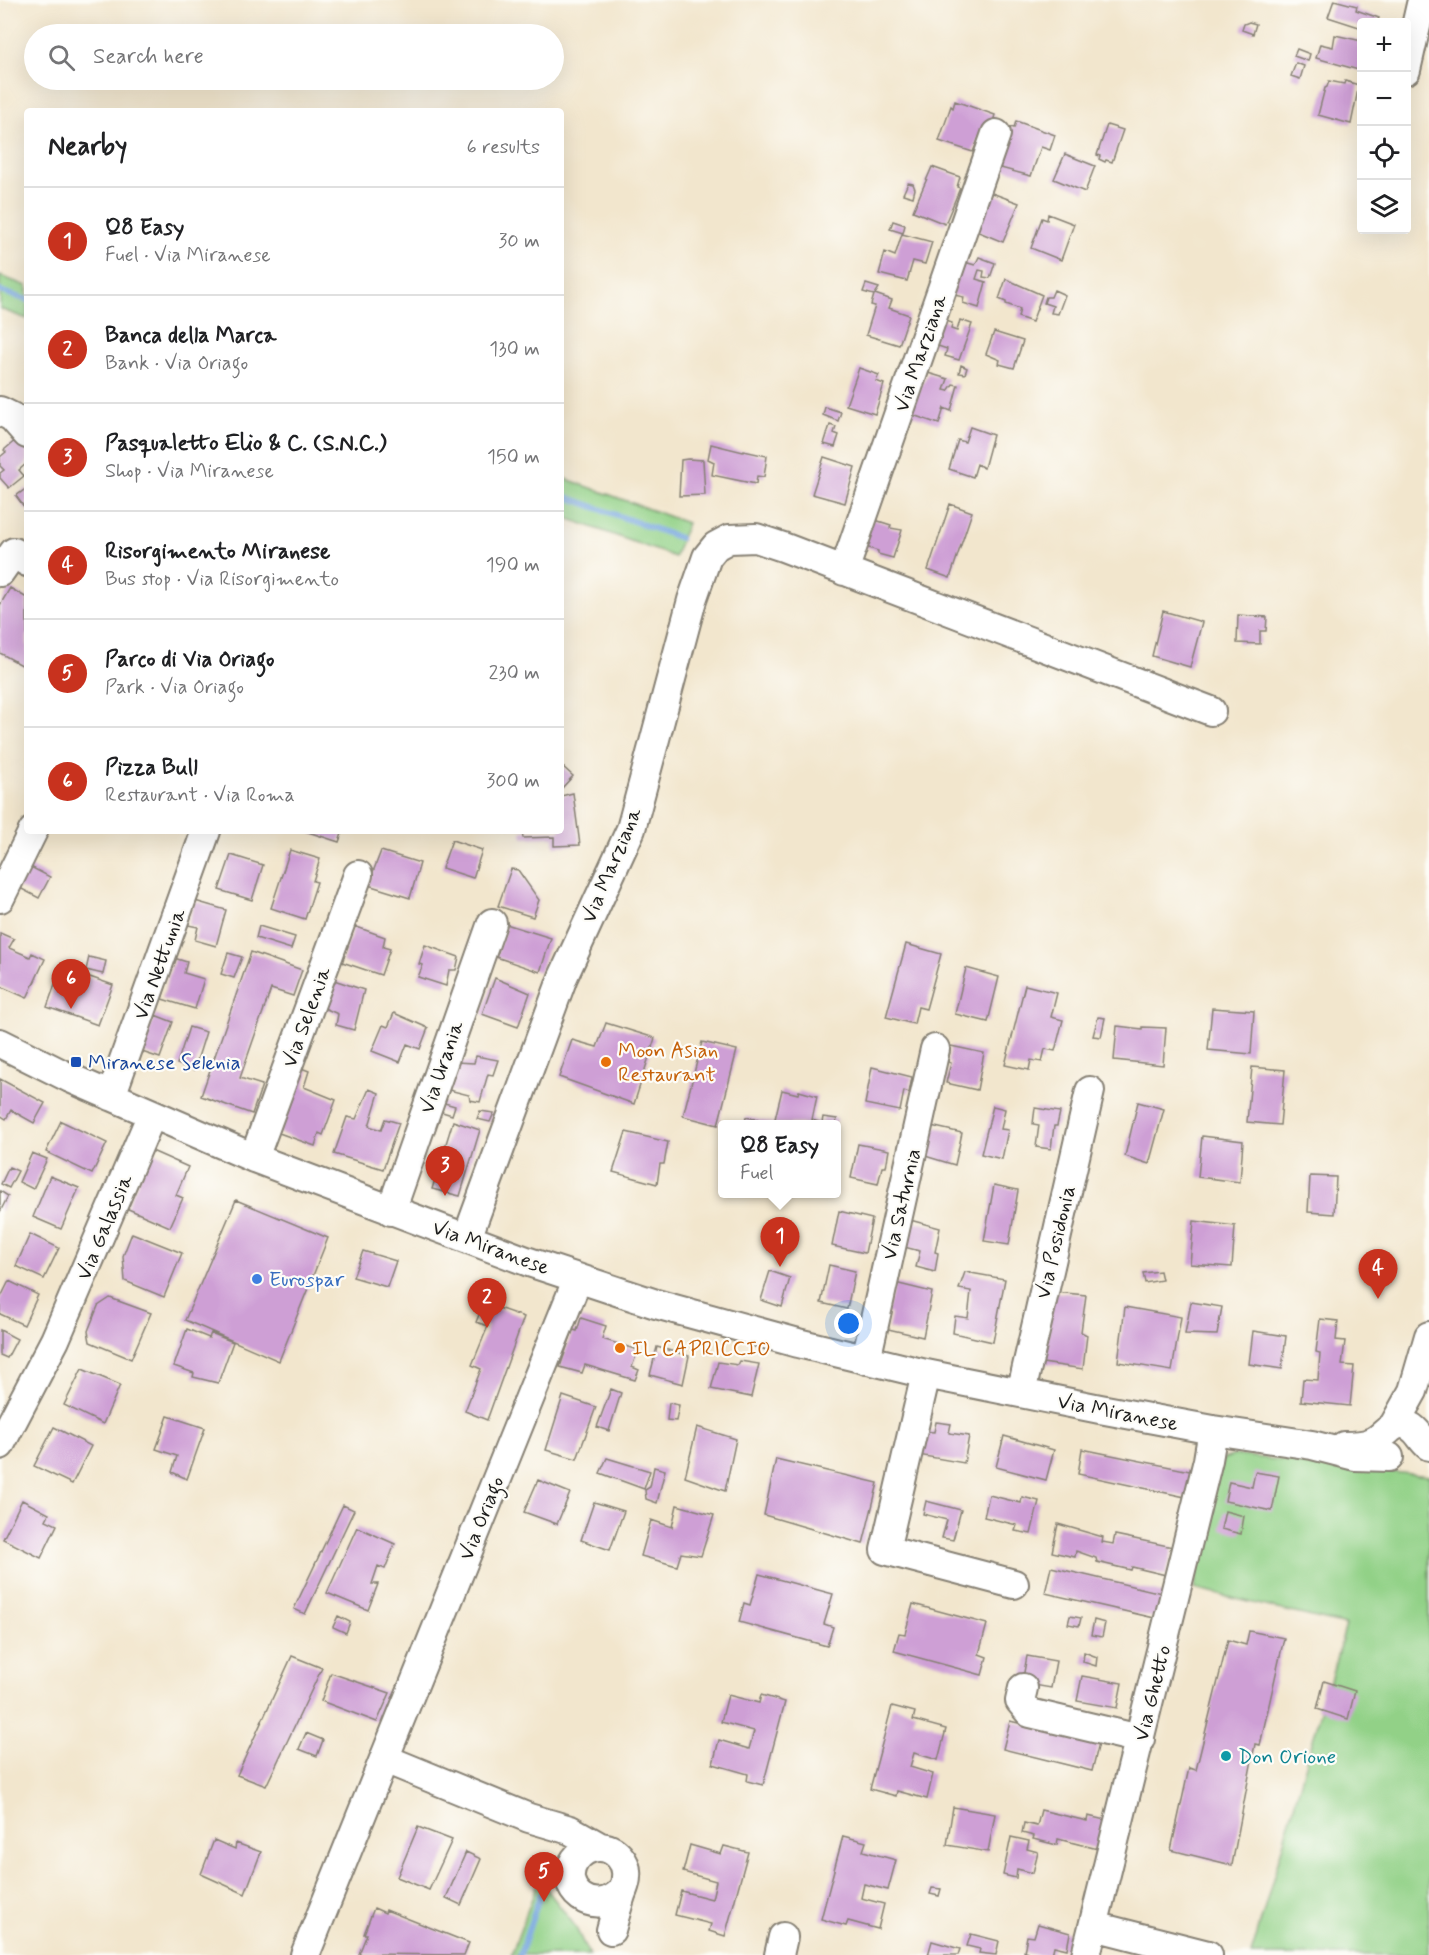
<!DOCTYPE html>
<html lang="en">
<head>
<meta charset="utf-8">
<style>
  :root { --surface:#fff; --page:#f2f2f2; --text:#202124; --muted:#757577; --line:#e0e0e0; --accent:#c8321e }
  body { margin:0; font-family:Mynerve,sans-serif; background:var(--page); color:var(--text) }
  .controls { position:absolute; right:18px; top:18px; display:grid; overflow:hidden; border-radius:6px; box-shadow:0 6px 24px #0002 }
  .controls button { width:54px; height:54px; display:grid; place-items:center; padding:0; border:0; border-bottom:2px solid var(--line); background:var(--surface); color:var(--text); font:30px sans-serif }
  .you { position:absolute; left:849px; top:1324px; width:21px; height:21px; margin:-15px; border:4px solid #fff; border-radius:50%; background:#1a73e8; box-shadow:0 0 0 9px #1a73e833 }
  .badge { display:grid; place-items:center; width:39px; height:39px; border-radius:50%; background:var(--accent); color:#fff; font-size:20px; font-weight:700 }
  .pin { position:absolute; translate:-50% -50px; filter:drop-shadow(0 2px 3px #0008) }
  .pin::after { content:''; position:absolute; top:32px; width:21px; height:18px; background:inherit; clip-path:polygon(0 0,100% 0,50% 100%) }
  .popup { position:absolute; left:718px; top:1120px; width:123px; height:78px; box-sizing:border-box; display:grid; place-content:center; border-radius:6px; background:var(--surface); filter:drop-shadow(0 2px 4px #0005); font-size:20px; white-space:nowrap; color:var(--muted) }
  .popup b { font-size:22px; color:var(--text) }
  .popup::after { content:''; position:absolute; left:50%; top:100%; margin-left:-12px; border:12px solid transparent; border-top-color:var(--surface) }
  .list { margin:0; padding:0; list-style:none }
  h2 { display:flex; justify-content:space-between; align-items:center; height:78px; margin:0; padding:0 24px; font-size:26px }
  h2 small { font-size:20px; font-weight:400; color:var(--muted) }
  .list li { display:grid; grid-template-columns:39px 1fr auto; gap:18px; align-items:center; box-sizing:border-box; height:108px; padding:0 24px; border-top:2px solid var(--line) }
  .list b { display:block; font-size:22px; white-space:nowrap }
  .list p { margin:0; font-size:20px; white-space:nowrap; color:var(--muted) }
  .list em { font-size:20px; font-style:normal; color:var(--muted) }
  .icon { flex:none; width:33px; height:33px; fill:none; stroke:currentColor; stroke-width:2; stroke-linecap:round; stroke-linejoin:round }
  .map { position:relative; flex:none; width:1429px; height:1955px; overflow:hidden }
  .search { position:absolute; background:var(--surface); box-shadow:0 6px 24px #0002; left:24px; top:24px; width:540px; height:66px; display:flex; align-items:center; gap:15px; box-sizing:border-box; padding:0 21px; border-radius:33px; color:var(--muted); font-size:22px }
  .panel { position:absolute; background:var(--surface); box-shadow:0 6px 24px #0002; left:24px; top:108px; width:540px; height:726px; border-radius:6px }
  .map>svg:first-child { display:block }
</style>
</head>
<body>
<div class="map">
<svg width="1429" height="1955" viewBox="0 0 1429 1955">
  <rect width="100%" height="100%" fill="#fdfcf7"/>
  <filter id="ink" filterUnits="userSpaceOnUse"><feTurbulence type="fractalNoise" baseFrequency=".0167" numOctaves="2"/><feDisplacementMap in="SourceGraphic" scale="12" xChannelSelector="R" yChannelSelector="G"/><feConvolveMatrix kernelMatrix="1 2 1 2 8 2 1 2 1" color-interpolation-filters="sRGB"/></filter>
  <filter id="wash" filterUnits="userSpaceOnUse"><feTurbulence type="fractalNoise" baseFrequency=".008" numOctaves="4" result="noise"/><feDisplacementMap in="SourceGraphic" scale="24" xChannelSelector="R" yChannelSelector="G"/><feGaussianBlur stdDeviation="1.35" result="paint"/><feColorMatrix in="noise" values="0 0 0 0 0 0 0 0 0 0 0 0 0 0 0 0 0 1.4 0 .05"/><feComposite in="paint" operator="in"/></filter>
  <g filter="url(#wash)">
    <rect width="100%" height="100%" fill="#f2e6cd"/>
    <path fill="#92d187" stroke="#577652" stroke-width="1.5" d="M0,276L27,286V319L0,309Z
      M561,477L687,523L675,557L561,516Z
      M1235,1455L1429,1476V1955H1251L1346,1625L1194,1589L1218,1468L1223,1459Z
      M539,1879L575,1926L589,1955H511Z"/>
    <g fill="none" stroke-linecap="round" stroke-linejoin="round">
      <path stroke="#74a5df" stroke-width="6" d="M0,291L27,300
        M561,495L680,538
        M520,1955L540,1895"/>
    </g>
    <g id="blocks">
      <path fill="#ce9fd5" d="M1334,0L1357,6L1356,10L1379,18L1377,22H1362V28L1328,17Z
        M1249,22L1256,24L1253,34L1242,30L1244,24Z
        M1335,35L1362,41V71L1316,58L1320,44L1333,47Z
        M1297,49L1310,54L1308,61L1294,56Z
        M1296,63L1304,66L1300,79L1291,76Z
        M1329,81L1344,84L1345,81L1359,85L1351,124L1318,115L1325,88L1327,87Z
        M955,101L995,115L990,131L982,137L980,135L973,152L939,141L951,106L953,108Z
        M1016,121L1055,135L1050,150L1041,147L1031,176L997,167L1011,127L1014,128Z
        M1107,125L1123,130L1112,162L1106,160L1105,162L1099,159L1100,156L1097,155Z
        M1065,154L1095,166L1085,192L1054,179Z
        M932,167L960,177L957,187L960,188L945,224L913,211Z
        M908,183L913,184L915,189L913,197L903,194Z
        M989,192L1019,203L1003,242L974,230Z
        M1048,214L1074,224L1061,260L1031,248L1042,218L1047,220Z
        M893,221L905,225L903,233L890,229Z
        M902,234L932,242L925,264L913,261L907,281L879,274L885,252L895,256Z
        M979,257L995,263L990,278L983,277L984,271L979,270L976,279L986,282L979,308L963,303L964,297L949,294L961,261L975,265Z
        M1006,279L1042,295L1032,322L1018,317L1020,309L1006,304V302L999,299Z
        M866,284L879,288L875,294L892,300L889,308L909,315L899,345L866,335L875,306L871,305L874,295L863,292Z
        M1054,290L1065,295L1058,314L1051,313L1053,306L1044,303L1046,297H1051Z
        M940,319L952,323L951,329L957,331L960,320L972,324L959,360L945,356L947,349L932,344Z
        M994,332L1023,341L1014,368L999,364L1000,360L986,354Z
        M961,365L967,368L965,374L959,373Z
        M859,368L879,375L876,381L884,384L875,414L846,405Z
        M928,373L948,379L944,390L948,391L953,384L958,385L951,411L944,408L939,424L907,413Z
        M825,407L841,412L838,421L823,415Z
        M830,425L836,427L834,433L839,435L835,447L824,444Z
        M970,427L993,435L984,468L977,464L973,477L949,469L958,440L965,442Z
        M17,439L27,451V463L19,470L24,476L9,488L0,478V473L4,470L0,466V457L6,452L4,450Z
        M711,444L743,452L744,451L767,456L764,477L757,476L756,484L712,475L714,462L708,459Z
        M824,457L855,467L845,503L812,494Z
        M688,459L703,460L705,495L679,496L681,460Z
        M27,488V511L16,496Z
        M950,504L972,512L950,578L928,570Z
        M872,519L891,525L890,528L902,530L893,558L878,554V551L863,546Z
        M10,588L27,598V668L0,653V605Z
        M1163,611L1202,622L1190,667L1152,656Z
        M1238,615L1267,617L1266,631H1260V644L1237,643Z
        M561,765L573,776L561,789Z
        M573,793L580,845L554,846V837L523,838L522,831H561V796Z
        M305,831H343L339,842Z
        M452,840L482,850L473,878L442,868Z
        M290,850L320,859L313,881L317,882L305,919L271,908Z
        M381,851L420,863L410,898L368,885Z
        M231,855L263,865L252,900L219,890Z
        M25,864L50,877L39,898L14,885Z
        M511,869L518,870L539,900L533,917L498,906Z
        M195,901L226,910L216,946L195,940L198,927L188,925Z
        M506,924L551,938L540,972L496,957Z
        M259,926L295,937L291,949L256,938Z
        M354,926L385,937L383,947L390,949L381,975L342,962Z
        M0,933L14,939L9,948L30,957L32,953L45,959L27,998L0,986Z
        M906,944L941,954L926,1009L918,1007L914,1024L886,1017Z
        M425,945L459,957L456,970H449L446,986L418,977L423,965L419,964Z
        M251,952L302,970L293,996L271,989L240,1078L262,1085L252,1114L201,1096Z
        M228,953L242,957L234,978L221,974Z
        M89,957L106,961L103,974L86,970Z
        M174,958L187,962L184,973L204,979L195,1009L162,999Z
        M61,967L113,985L98,1025L47,1007Z
        M966,968L999,977L988,1022L955,1014Z
        M495,978L530,993L518,1027L482,1014Z
        M334,980L364,990L354,1030L336,1025L338,1014L324,1008Z
        M1025,985L1057,993L1051,1017L1063,1020L1055,1051L1045,1049L1042,1062L1031,1060L1029,1070L1005,1065Z
        M1212,1008L1254,1011L1251,1054L1208,1050Z
        M394,1013L428,1028L420,1049L407,1044L400,1062L372,1051L383,1025L388,1027Z
        M155,1015L173,1022L160,1058L142,1052Z
        M1098,1017L1105,1018L1101,1037L1093,1036Z
        M606,1023L655,1038L634,1104L559,1077L572,1040L597,1047Z
        M1117,1026L1142,1029V1027L1166,1028L1163,1065L1114,1060Z
        M189,1027L206,1032L194,1070L177,1064Z
        M702,1042L737,1050L718,1125L683,1116Z
        M951,1046L984,1053L977,1090L946,1083L951,1063L948,1062Z
        M476,1056L498,1060L493,1075L488,1074L480,1102L470,1100L469,1095L445,1089L455,1062L474,1063Z
        M296,1066L309,1071L304,1087L336,1100L323,1135L319,1133L315,1146L279,1133L289,1104L285,1088Z
        M872,1067L912,1077L909,1093L904,1091L900,1111L865,1104Z
        M1252,1067L1285,1070L1280,1125L1247,1122Z
        M0,1079L45,1103L34,1123L11,1110L6,1119L0,1115Z
        M369,1089L379,1093L369,1126L381,1130L385,1119L399,1123L383,1169L334,1154L347,1117L356,1119Z
        M782,1090L798,1094L799,1091L817,1096L812,1120L822,1123L823,1117L837,1119L836,1124H745L746,1117L774,1123Z
        M441,1102L455,1106L452,1115L439,1111Z
        M1138,1102L1164,1109L1149,1164L1125,1156Z
        M993,1106L1005,1109L1001,1129L1008,1130L1002,1159L981,1154Z
        M1035,1108L1060,1112L1057,1126H1054L1051,1149L1036,1147L1039,1125L1033,1124Z
        M480,1111L494,1113L490,1122L477,1119Z
        M61,1121L107,1143L92,1174L46,1152Z
        M453,1121L480,1130L460,1196L432,1189Z
        M931,1126L962,1133L955,1165L925,1156Z
        M626,1132L668,1142L664,1164H660L657,1184L613,1172Z
        M1202,1136L1243,1141L1240,1182L1198,1177Z
        M858,1144L889,1150L886,1167H882L878,1184L851,1178Z
        M152,1151L188,1167L176,1195L183,1198L170,1227L126,1208Z
        M32,1153L47,1159L33,1189L19,1182Z
        M9,1167L18,1171L9,1188L1,1184Z
        M50,1176L79,1188L61,1229L33,1217Z
        M1310,1176L1336,1177L1334,1214L1308,1212Z
        M994,1185L1018,1190L1009,1245L984,1241Z
        M0,1191L8,1196L0,1212Z
        M236,1200L328,1238L279,1361L185,1320Z
        M839,1211L872,1219L865,1253L832,1246Z
        M910,1220L940,1228L935,1252L938,1253L935,1272L916,1267L920,1251L904,1247Z
        M1194,1221L1235,1226L1232,1267L1190,1264Z
        M132,1233L182,1253L164,1297L125,1281L123,1256Z
        M30,1234L59,1248L44,1279L16,1266Z
        M363,1251L396,1261L387,1287L353,1277Z
        M829,1265L855,1271L847,1309L821,1303Z
        M770,1271L790,1278L782,1307L761,1300Z
        M1160,1271L1162,1280L1145,1283L1143,1273Z
        M965,1272L1005,1279L993,1342L953,1333L955,1316L968,1318L971,1291L959,1289Z
        M9,1281L38,1295L24,1325L0,1314V1299Z
        M895,1283L932,1292L923,1337L888,1329L891,1314L887,1313Z
        M1054,1292L1086,1295L1081,1332L1087,1335L1083,1369L1043,1363Z
        M110,1298L151,1313L131,1359L90,1342L88,1331L98,1306Z
        M1191,1302L1222,1307L1217,1335L1185,1334Z
        M484,1303L524,1317L487,1420L465,1411L481,1369L472,1365L488,1326L476,1322Z
        M1125,1307L1181,1317L1172,1371L1118,1362Z
        M581,1318L606,1326L602,1339L638,1350L632,1367L639,1370L635,1380L585,1365L582,1373L560,1367L573,1330L577,1331Z
        M1320,1319L1338,1321L1336,1340L1345,1341L1342,1365L1354,1366L1350,1406L1301,1401L1303,1379L1318,1380L1320,1353L1316,1352Z
        M187,1329L209,1338L211,1333L233,1342L218,1383L193,1377L194,1373L174,1366Z
        M0,1330L17,1339L7,1358L0,1355Z
        M1253,1331L1286,1336L1282,1369L1249,1364Z
        M657,1347L689,1356L683,1384L650,1375Z
        M740,1361L759,1364L751,1397L711,1389L718,1362L738,1365Z
        M82,1369L120,1385L103,1424L64,1405Z
        M611,1389L621,1393L609,1431L597,1427Z
        M563,1396L596,1407L577,1459L546,1450Z
        M669,1403L679,1405L676,1421L667,1420Z
        M168,1416L205,1428L187,1479L172,1472L177,1456L156,1449Z
        M936,1422L951,1424L949,1433L969,1436L964,1463L918,1455L922,1431L934,1432Z
        M54,1427L91,1446L72,1484L34,1466Z
        M697,1427L736,1439L725,1491L685,1477Z
        M1004,1436L1054,1450L1046,1480L996,1467Z
        M1082,1449L1195,1472L1190,1498L1078,1474Z
        M607,1458L650,1471L644,1489L600,1473Z
        M776,1459L878,1483L863,1544L764,1515Z
        M654,1467L665,1470L657,1503L646,1499L645,1490L650,1487Z
        M1255,1472L1279,1476L1272,1511L1225,1501L1229,1482L1252,1487Z
        M538,1480L570,1493L557,1524L524,1512Z
        M989,1495L1021,1503L1022,1497L1039,1501L1031,1534L1015,1531L1017,1525L984,1517Z
        M22,1500L49,1514L46,1520L57,1525L41,1558L3,1539Z
        M926,1501L961,1510L953,1540L942,1538L947,1520L923,1514Z
        M594,1502L624,1511L610,1550L581,1540Z
        M343,1505L354,1510L305,1614L294,1609Z
        M677,1505L714,1515L701,1556L681,1553L677,1566L641,1556L651,1520L672,1527Z
        M1225,1511L1244,1516L1241,1534L1221,1529Z
        M1058,1524L1103,1537L1102,1542L1113,1544L1115,1535L1173,1547L1166,1575L1132,1567L1131,1570L1097,1562L1096,1558L1076,1551L1075,1557L1052,1552Z
        M357,1527L395,1544L385,1569L378,1566L372,1584H378L368,1610L327,1593Z
        M1051,1567L1166,1594L1159,1619L1045,1593Z
        M759,1574L833,1594L824,1624L833,1627L827,1646L739,1622L744,1603L750,1605Z
        M913,1604L987,1624L979,1654L987,1657L982,1675L894,1651L899,1633L905,1634Z
        M338,1616L350,1622L346,1633L333,1627Z
        M1070,1616L1081,1618L1079,1626L1068,1624Z
        M1094,1620L1105,1623L1102,1637L1091,1635Z
        M1249,1631L1284,1638L1260,1745L1255,1744L1232,1865L1171,1850L1189,1768L1196,1770L1228,1640L1246,1645Z
        M1084,1652L1097,1657L1096,1666L1083,1662Z
        M292,1656L322,1668L266,1786L237,1775Z
        M1027,1656L1056,1661L1051,1688L1022,1683Z
        M331,1673L390,1693L377,1722L321,1701Z
        M1082,1676L1122,1683L1117,1708L1077,1701Z
        M1324,1681L1355,1691L1348,1719L1317,1709Z
        M728,1695L759,1703L761,1695L785,1702L763,1785L747,1781L748,1774L713,1764L719,1740L749,1749L754,1731L721,1722Z
        M892,1706L915,1712L913,1720L946,1729L938,1760L914,1753L910,1767L933,1774L927,1799L897,1791L896,1796L870,1789Z
        M1010,1721L1099,1743L1092,1771L1003,1749Z
        M306,1733L323,1740L317,1756L299,1749Z
        M953,1807L995,1814L988,1852L947,1845Z
        M1041,1810L1087,1821L1088,1816L1105,1820L1098,1849L1058,1839L1057,1845L1033,1839L1034,1836L1022,1833L1024,1823L1037,1826Z
        M418,1827L452,1840L429,1890L397,1877Z
        M843,1836L866,1842L863,1851L896,1860L888,1890L864,1884L861,1898L884,1904L878,1929L848,1921L846,1926L821,1919Z
        M1011,1837L1029,1841L1027,1849L1038,1852L1033,1873L1017,1869L1016,1878L1003,1875Z
        M214,1840L235,1849L236,1843L261,1852L245,1894L201,1874Z
        M690,1845L721,1854L724,1846L748,1852L725,1936L709,1931L711,1924L675,1915L681,1891L712,1899L716,1881L683,1872Z
        M466,1852L481,1859L461,1905L446,1898Z
        M932,1888L941,1889L939,1896L930,1894Z
        M374,1908L385,1913L386,1910L469,1943L464,1955L359,1954L367,1934H364Z
        M1038,1924L1070,1933L1067,1949L1054,1946L1052,1955H1037L1024,1952L1027,1936L1034,1937Z
        M971,1934L999,1941L996,1955L979,1953L980,1949L967,1946Z
        M932,1941L960,1949L958,1955H928Z"/>
    </g>
  </g>
  <g filter="url(#ink)">
    <use href="#blocks" fill-opacity="0" stroke="#878174" stroke-width="1.5"/>
    <g fill="none" stroke-linecap="round" stroke-linejoin="round">
      <defs>
        <path id="minor" d="M1406,70L1422,0
          M0,411L12,417L27,434
          M844,571L996,134
          M0,572L14,552L27,562
          M0,898L33,831
          M0,1043L70,1078L254,1158L529,1262L656,1304L798,1343L926,1374L1100,1409L1213,1430L1312,1445L1355,1456L1389,1457
          M111,1096L206,831
          M254,1158L358,875
          M391,1211L492,923
          M467,1238L563,977L631,829L692,600L707,557L716,546L729,539L756,538L783,547L1211,711
          M866,1360L935,1049
          M926,1374L885,1550L1014,1584
          M1021,1393L1090,1091
          M1394,1425L1413,1391L1429,1336
          M0,1445L55,1340L152,1114
          M1344,1446C1353,1446 1363,1446 1372,1442C1386,1437 1392,1418 1409,1426C1418,1430 1421,1440 1429,1446
          M1023,1688L1020,1701L1030,1713L1140,1739
          M385,1759L529,1818L570,1830L600,1847
          M1094,1926L1208,1955
          M611,1930C614,1919 617,1907 621,1895C623,1889 626,1884 626,1877C628,1862 615,1847 599,1847C589,1847 581,1852 575,1860C556,1888 594,1920 622,1891
          M305,1955L578,1278
          M779,1955L783,1937
          M1086,1955L1208,1460L1213,1430"/>
      </defs>
      <use href="#minor" stroke="#878174" stroke-width="32"/>
      <use href="#minor" stroke="#fff" stroke-width="28"/>
    </g>
  </g>
  <rect fill="#1a4fb4" stroke="#fdfcf7" stroke-width="2" x="70" y="1056" width="12" height="12" rx="3"/>
  <g fill="#e8710a" stroke="#fdfcf7" stroke-width="2">
    <circle cx="606" cy="1062" r="6"/>
    <circle cx="620" cy="1348" r="6"/>
  </g>
  <circle fill="#3f7fe0" stroke="#fdfcf7" stroke-width="2" cx="257" cy="1279" r="6"/>
  <circle fill="#0f9aa8" stroke="#fdfcf7" stroke-width="2" cx="1226" cy="1756" r="6"/>
  <g text-anchor="middle" stroke-width="4.5" stroke-linejoin="round" paint-order="stroke">
    <g font-size="21" fill="#1c1c1c" stroke="#fdfcf7">
      <text transform="translate(920 353) rotate(-71)" y="7">Via Marziana</text>
      <text transform="translate(611 865) rotate(-67)" y="7">Via Marziana</text>
      <text transform="translate(159 964) rotate(-70)" y="7">Via Nettunia</text>
      <text transform="translate(306 1017) rotate(-70)" y="7">Via Selenia</text>
      <text transform="translate(441 1067) rotate(-71)" y="7">Via Urania</text>
      <text transform="translate(901 1204) rotate(-77)" y="7">Via Saturnia</text>
      <text transform="translate(104 1227) rotate(-67)" y="7">Via Galassia</text>
      <text transform="translate(1055 1242) rotate(-77)" y="7">Via Posidonia</text>
      <text transform="translate(491 1247) rotate(20)" y="7">Via Miranese</text>
      <text transform="translate(1118 1412) rotate(11)" y="7">Via Miranese</text>
      <text transform="translate(481 1518) rotate(-68)" y="7">Via Oriago</text>
      <text transform="translate(1152 1693) rotate(-76)" y="7">Via Ghetto</text>
    </g>
    <g font-size="21" fill="#c56008" stroke="#fdfcf7" text-anchor="start">
      <text x="618" y="1057">Moon Asian<tspan x="618" dy="24">Restaurant</tspan></text>
      <text x="632" y="1355">IL CAPRICCIO</text>
    </g>
    <g font-size="21" fill="#164399" stroke="#fdfcf7" text-anchor="start">
      <text x="88" y="1069">Miranese Selenia</text>
    </g>
    <g font-size="21" fill="#366cbe" stroke="#fdfcf7" text-anchor="start">
      <text x="269" y="1286">Eurospar</text>
    </g>
    <g font-size="21" fill="#0d838f" stroke="#fdfcf7" text-anchor="start">
      <text x="1238" y="1763">Don Orione</text>
    </g>
  </g>
</svg>
<div class="controls">
<button>+</button>
<button>−</button>
<button><svg class="icon" aria-label="locate" viewBox="0 0 24 24"><circle cx="12" cy="12" r="6"/><path d="M12 2v4M12 18v4M2 12h4M18 12h4"/></svg></button>
<button><svg class="icon" aria-label="layers" viewBox="0 0 24 24"><path d="M12 4l9 5-9 5-9-5zM3 14l9 5 9-5"/></svg></button>
</div>
<div class="you"></div>
<div class="pin badge" style="left:780px;top:1267px">1</div>
<div class="popup"><b>Q8 Easy</b>Fuel</div>
<div class="pin badge" style="left:487px;top:1328px">2</div>
<div class="pin badge" style="left:445px;top:1196px">3</div>
<div class="pin badge" style="left:1378px;top:1299px">4</div>
<div class="pin badge" style="left:544px;top:1902px">5</div>
<div class="pin badge" style="left:71px;top:1009px">6</div>
<div class="search"><svg class="icon" aria-label="search" viewBox="0 0 24 24"><circle cx="10" cy="10" r="6"/><path d="M15 15l6 6"/></svg>Search here</div>
<section class="panel">
<h2>Nearby<small>6 results</small></h2>
<ul class="list">
<li><span class="badge">1</span><div><b>Q8 Easy</b><p>Fuel · Via Miranese</p></div><em>30 m</em></li>
<li><span class="badge">2</span><div><b>Banca della Marca</b><p>Bank · Via Oriago</p></div><em>130 m</em></li>
<li><span class="badge">3</span><div><b>Pasqualetto Elio &amp; C. (S.N.C.)</b><p>Shop · Via Miranese</p></div><em>150 m</em></li>
<li><span class="badge">4</span><div><b>Risorgimento Miranese</b><p>Bus stop · Via Risorgimento</p></div><em>190 m</em></li>
<li><span class="badge">5</span><div><b>Parco di Via Oriago</b><p>Park · Via Oriago</p></div><em>230 m</em></li>
<li><span class="badge">6</span><div><b>Pizza Bull</b><p>Restaurant · Via Roma</p></div><em>300 m</em></li>
</ul>
</section>
</div>
</body>
</html>
